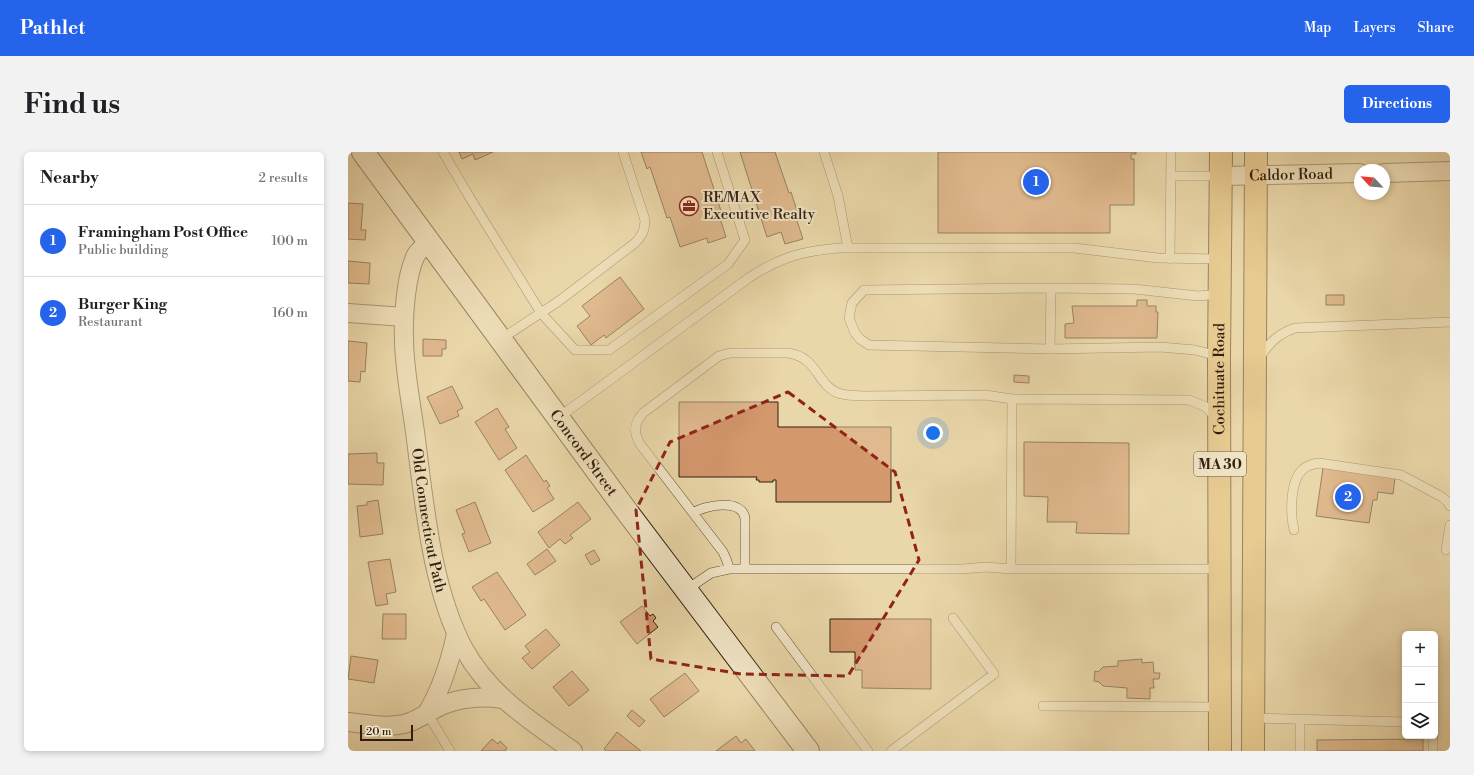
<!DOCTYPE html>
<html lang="en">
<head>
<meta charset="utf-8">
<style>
  :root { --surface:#fff; --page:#f2f2f2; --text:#202124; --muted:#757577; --line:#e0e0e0; --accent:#2563eb }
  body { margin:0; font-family:"Libre Bodoni",serif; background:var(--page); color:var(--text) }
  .controls { position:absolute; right:12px; bottom:12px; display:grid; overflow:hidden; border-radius:6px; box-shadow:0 2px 6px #0003 }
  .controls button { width:36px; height:36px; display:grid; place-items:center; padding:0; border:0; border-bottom:1px solid var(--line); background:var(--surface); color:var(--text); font:20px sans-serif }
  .compass { position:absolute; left:1006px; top:12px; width:36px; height:36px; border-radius:50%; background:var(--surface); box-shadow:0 2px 6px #0003; rotate:296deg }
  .scale { position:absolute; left:12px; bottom:10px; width:53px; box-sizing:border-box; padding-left:4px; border:2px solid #301f10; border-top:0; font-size:11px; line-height:14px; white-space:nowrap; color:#301f10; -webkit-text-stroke:3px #f1e5c7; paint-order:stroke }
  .you { position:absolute; left:585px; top:281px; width:14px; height:14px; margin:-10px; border:3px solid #fff; border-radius:50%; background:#1a73e8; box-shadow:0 0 0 6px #1a73e833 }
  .badge { display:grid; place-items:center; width:26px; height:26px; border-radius:50%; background:var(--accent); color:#fff; font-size:13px; font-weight:700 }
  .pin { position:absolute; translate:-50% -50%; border:2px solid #fff; box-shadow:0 1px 4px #0006 }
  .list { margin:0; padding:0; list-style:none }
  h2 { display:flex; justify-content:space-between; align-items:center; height:52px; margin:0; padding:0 16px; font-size:17px }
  h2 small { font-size:13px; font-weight:400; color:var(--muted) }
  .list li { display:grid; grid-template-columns:26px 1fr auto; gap:12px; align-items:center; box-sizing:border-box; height:72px; padding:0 16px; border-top:1px solid var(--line) }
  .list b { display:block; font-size:15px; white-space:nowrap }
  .list p { margin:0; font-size:13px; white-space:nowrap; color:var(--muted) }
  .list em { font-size:13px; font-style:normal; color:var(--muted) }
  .icon { flex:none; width:22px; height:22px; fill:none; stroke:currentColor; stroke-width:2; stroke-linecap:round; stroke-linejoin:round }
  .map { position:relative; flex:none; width:1102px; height:599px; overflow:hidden; border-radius:6px }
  header { display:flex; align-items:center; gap:24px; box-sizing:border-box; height:56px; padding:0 20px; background:var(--accent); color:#fff }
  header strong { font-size:19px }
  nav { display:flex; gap:22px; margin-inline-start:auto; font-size:14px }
  .intro { display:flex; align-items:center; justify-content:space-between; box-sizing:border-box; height:96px; padding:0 24px }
  h1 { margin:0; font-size:28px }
  .button { padding:10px 18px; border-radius:6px; background:var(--accent); color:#fff; font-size:14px; font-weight:700 }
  main { display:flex; gap:24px; padding:0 24px }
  aside { flex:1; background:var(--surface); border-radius:6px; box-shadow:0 2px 6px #0003 }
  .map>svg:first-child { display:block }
</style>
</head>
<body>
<header>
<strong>Pathlet</strong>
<nav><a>Map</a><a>Layers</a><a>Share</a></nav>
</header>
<div class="intro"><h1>Find us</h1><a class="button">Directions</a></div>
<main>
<aside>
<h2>Nearby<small>2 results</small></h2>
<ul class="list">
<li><span class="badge">1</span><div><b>Framingham Post Office</b><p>Public building</p></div><em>100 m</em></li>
<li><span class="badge">2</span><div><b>Burger King</b><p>Restaurant</p></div><em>160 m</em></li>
</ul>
</aside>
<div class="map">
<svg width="1102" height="599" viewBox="0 0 1102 599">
  <rect width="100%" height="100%" fill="#ead7a9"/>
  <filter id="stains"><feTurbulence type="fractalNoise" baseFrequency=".005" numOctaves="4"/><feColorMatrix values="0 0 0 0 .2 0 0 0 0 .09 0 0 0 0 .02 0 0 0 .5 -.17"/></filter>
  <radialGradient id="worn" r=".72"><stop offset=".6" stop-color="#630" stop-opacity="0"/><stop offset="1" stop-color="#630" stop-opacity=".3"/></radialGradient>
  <path fill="#d4986d" stroke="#301f10" d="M111,0H145L127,8L125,2L114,7Z
    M293,0H354L373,59L370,60L378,85L360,91L359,86L332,95L322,65L319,66L302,15L299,17Z
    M392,0H427L441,41L443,40L452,68L449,69L455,87L437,92L433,80L419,85Z
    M590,0H788V2H783V7H786V53H762V81H590Z
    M0,51L15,52L13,78H18L17,88L0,87Z
    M0,109L22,111L21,132L0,131Z
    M272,125L296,157L258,186L256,183L243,193L229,174L242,164L234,154Z
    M978,143H996V153H978Z
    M789,148H799V154H808V160H810L809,186H717V172L726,171L724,154H789Z
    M75,187L98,188V197H94V204H75Z
    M0,189L19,191L17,220L13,219L12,230L0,229Z
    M666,223L681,224V231L666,230Z
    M104,234L115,256L109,259L111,264L92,272L79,245Z
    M331,250H430V275H543V350H428V328H425V330H411V328H408L409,325H331Z
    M149,256L161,275L157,277L169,296L151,308L127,270Z
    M676,290L781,291V382L728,381L729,370H699L700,345L676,344Z
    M29,301V311H36L35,333L0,332V302Z
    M178,303L196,330L198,328L202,334L199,336L206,347L185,360L157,318Z
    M975,316L1047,326L1045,342L1030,340L1029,348H1025L1021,371L968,364Z
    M30,348L35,382L12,385L9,354L19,353V350Z
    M127,350L143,391L121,400L114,382L117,381L108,358Z
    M230,350L243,367L222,383L225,386L217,392L212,387L201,396L190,380Z
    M199,397L208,409L187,423L179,412Z
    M246,398L252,408L243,413L237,403Z
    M42,407L48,440L38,442L40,452L28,454L20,410Z
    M149,420L178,463L157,478L136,447L133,449L124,435Z
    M294,454L302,464L305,462L308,466L305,469L310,475L289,492L272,470Z
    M35,462H58V487H34Z
    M482,467H583V537L514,536V518H507V500H482Z
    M198,477L212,493L184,517L174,506L182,500L177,494Z
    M3,504L30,508L26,531L0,527Z
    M794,507V511L805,510L806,521H812L811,527H805L806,536H802V547L779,546V536L755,534L751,530L746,529L747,519L750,520L755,515L770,514V509Z
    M224,519L241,538L221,554L205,535Z
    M337,521L351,539L316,565L302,547Z
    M284,558L297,569L291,575L279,564Z
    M269,580L293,599H258L256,597Z
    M388,584L393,591L398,587L407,599H368Z
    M144,587L150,592L152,589L159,596L157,599H133Z
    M1075,587V599H969V588Z"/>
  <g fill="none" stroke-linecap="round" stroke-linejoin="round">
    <defs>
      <path id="lane" d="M95,0L122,46L193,161L227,198H261L380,112L397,88L369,0
        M476,0L490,44L500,96
        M823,24H873
        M822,107L823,0
        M153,187L211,149L287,91C294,84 297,78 297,68L275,0
        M702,197L703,136
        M870,204L847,198L812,195L702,197L521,193L512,187L507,181L501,166L504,151L516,138L703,136L786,137L850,144L872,142
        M912,206C920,191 932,181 947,176L1102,170
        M867,265L858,255L841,248L664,247L663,417H872
        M210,266L402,125C433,105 455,99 491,96H726L810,106L873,107
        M345,361C357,353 395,346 397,367V417
        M946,378C942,362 942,330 954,318C959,313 965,312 971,311L1053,323L1094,345L1100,350L1102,354
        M1098,398L1102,373
        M381,417L379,409L375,400L292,292C285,280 286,271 295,261L371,204L382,201H440C470,205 468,232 490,241C498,244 507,243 515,244L637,243L664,247
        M338,438L363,421L381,417H614L638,415L663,417
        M428,475L520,599
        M695,554L872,555
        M79,561L102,599
        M905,566L1057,570
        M952,567V599
        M1085,584V599
        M543,599L646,522L605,466"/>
      <g id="street">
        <path d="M1036,21L1102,19"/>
        <path id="s1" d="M873,24L1012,21"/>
        <path id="s2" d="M81,90C76,94 71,98 68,103C58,123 55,164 56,187C56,216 63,250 67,280C76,348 83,436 116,497C142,544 183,569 225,599"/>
        <path d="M0,161L56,165"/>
        <path d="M79,561C94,536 102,510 108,482"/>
        <path d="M0,570C18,572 38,576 56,572C70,569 81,559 95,553C115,545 134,544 155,547"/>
      </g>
      <g id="secondary">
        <path id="s3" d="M15,0L280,361L460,599"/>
      </g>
      <g id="primary">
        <path id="s4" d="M872,599L871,205L873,0"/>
        <path d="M905,599L908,0"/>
      </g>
    </defs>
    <use href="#lane" stroke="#5e4d36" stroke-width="10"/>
    <use href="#street" stroke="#5e4d36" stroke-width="20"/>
    <use href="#secondary" stroke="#301f10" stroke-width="24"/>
    <use href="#primary" stroke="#301f10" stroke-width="24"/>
    <use href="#lane" stroke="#f1e5c7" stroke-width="9"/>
    <use href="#street" stroke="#f1e5c7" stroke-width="18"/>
    <use href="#secondary" stroke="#f1e5c7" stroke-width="22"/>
    <use href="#primary" stroke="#e5bc74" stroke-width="22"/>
  </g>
  <path d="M0 0H1102V599H0ZM440,240L547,320L571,408L500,524L393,522L303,507L288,358L322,290Z" fill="#ead7a9" fill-opacity=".55" fill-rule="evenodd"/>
  <path fill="none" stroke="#8f2418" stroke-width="3" stroke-dasharray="8 5" stroke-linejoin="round" d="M440,240L547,320L571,408L500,524L393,522L303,507L288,358L322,290Z"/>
  <defs>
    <symbol id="office-ring" viewBox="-11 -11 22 22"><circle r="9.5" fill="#f1e5c7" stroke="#8f2418" stroke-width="1.5"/><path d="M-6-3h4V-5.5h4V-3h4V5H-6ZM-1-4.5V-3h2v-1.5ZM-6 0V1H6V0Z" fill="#8f2418"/></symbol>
  </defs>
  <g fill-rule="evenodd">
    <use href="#office-ring" x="330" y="43" width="22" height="22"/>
  </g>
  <g text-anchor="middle" stroke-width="4" stroke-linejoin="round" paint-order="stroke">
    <rect fill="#f1e5c7" stroke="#6a5a47" stroke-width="1" x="846" y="300" width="52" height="24" rx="3"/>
    <g font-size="14" font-weight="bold" fill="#301f10">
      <text x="872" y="317">MA 30</text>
    </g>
    <g font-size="15" fill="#301f10" stroke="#f1e5c7">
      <text dy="5" stroke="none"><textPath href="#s1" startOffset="70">Caldor Road</textPath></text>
      <text dy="5" stroke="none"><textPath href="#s4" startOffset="372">Cochituate Road</textPath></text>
      <text dy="5" stroke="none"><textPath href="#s3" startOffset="373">Concord Street</textPath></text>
      <text dy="5" stroke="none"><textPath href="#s2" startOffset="287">Old Connecticut Path</textPath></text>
    </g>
    <g font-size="15" fill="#301f10" stroke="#f1e5c7" text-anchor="start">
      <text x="355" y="50">RE/MAX<tspan x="355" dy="17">Executive Realty</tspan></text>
    </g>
  </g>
  <rect width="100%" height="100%" filter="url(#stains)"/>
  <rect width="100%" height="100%" fill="url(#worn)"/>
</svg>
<div class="controls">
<button>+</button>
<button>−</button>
<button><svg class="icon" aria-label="layers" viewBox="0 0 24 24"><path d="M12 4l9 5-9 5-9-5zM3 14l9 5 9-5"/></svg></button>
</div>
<svg class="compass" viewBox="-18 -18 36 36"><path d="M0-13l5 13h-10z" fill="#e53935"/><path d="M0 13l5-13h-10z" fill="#757577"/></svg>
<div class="scale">20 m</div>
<div class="you"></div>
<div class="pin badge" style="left:688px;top:30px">1</div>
<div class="pin badge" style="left:1000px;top:345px">2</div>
</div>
</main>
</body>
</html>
